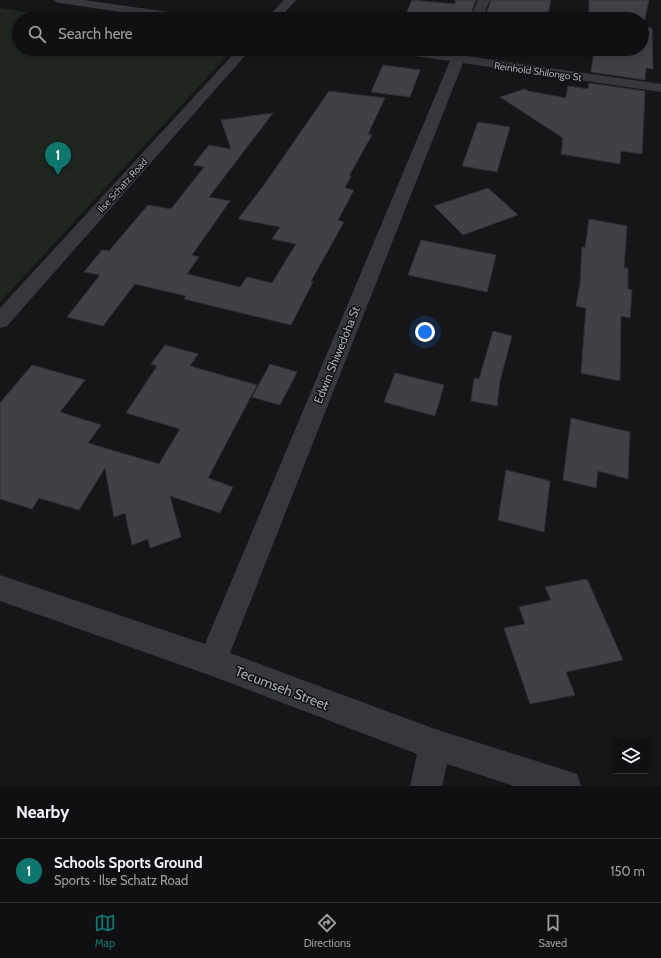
<!DOCTYPE html>
<html lang="en">
<head>
<meta charset="utf-8">
<style>
  :root { --surface:#101012; --page:#1e1e20; --text:#f1f3f6; --muted:#9c9d9f; --line:#303032; --accent:#0f766e }
  body { margin:0; font-family:Cabin,sans-serif; background:var(--page); color:var(--text) }
  .controls { position:absolute; right:12px; bottom:12px; display:grid; overflow:hidden; border-radius:0px; box-shadow:0 2px 10px #0003 }
  .controls button { width:36px; height:36px; display:grid; place-items:center; padding:0; border:0; border-bottom:1px solid var(--line); background:var(--surface); color:var(--text); font:20px sans-serif }
  .you { position:absolute; left:425px; top:332px; width:14px; height:14px; margin:-10px; border:3px solid #fff; border-radius:50%; background:#1a73e8; box-shadow:0 0 0 6px #1a73e833 }
  .badge { display:grid; place-items:center; width:26px; height:26px; border-radius:50%; background:var(--accent); color:#fff; font-size:13px; font-weight:700 }
  .pin { position:absolute; translate:-50% -33px; filter:drop-shadow(0 1px 2px #0008) }
  .pin::after { content:''; position:absolute; top:21px; width:14px; height:12px; background:inherit; clip-path:polygon(0 0,100% 0,50% 100%) }
  .list { margin:0; padding:0; list-style:none }
  h2 { display:flex; justify-content:space-between; align-items:center; height:52px; margin:0; padding:0 16px; font-size:17px }
  h2 small { font-size:13px; font-weight:400; color:var(--muted) }
  .list li { display:grid; grid-template-columns:26px 1fr auto; gap:12px; align-items:center; box-sizing:border-box; height:64px; padding:0 16px; border-top:1px solid var(--line) }
  .list b { display:block; font-size:15px; white-space:nowrap }
  .list p { margin:0; font-size:13px; white-space:nowrap; color:var(--muted) }
  .list em { font-size:13px; font-style:normal; color:var(--muted) }
  .icon { flex:none; width:22px; height:22px; fill:none; stroke:currentColor; stroke-width:2; stroke-linecap:round; stroke-linejoin:round }
  .map { position:relative; flex:none; width:661px; height:786px; overflow:hidden }
  .search { position:absolute; background:var(--surface); box-shadow:0 2px 10px #0003; left:12px; right:12px; top:12px; height:44px; display:flex; align-items:center; gap:10px; box-sizing:border-box; padding:0 14px; border-radius:22px; color:var(--muted); font-size:15px }
  .sheet { height:116px; background:var(--surface) }
  nav { display:flex; justify-content:space-around; align-items:center; box-sizing:border-box; height:56px; border-top:1px solid var(--line); background:var(--surface); font-size:11px; color:var(--muted) }
  nav a { display:grid; justify-items:center; gap:2px }
  nav .on { color:var(--accent) }
  .map>svg:first-child { display:block }
</style>
</head>
<body>
<div class="map">
<svg width="661" height="786" viewBox="0 0 661 786">
  <rect width="100%" height="100%" fill="#161618"/>
  <path fill="#1e261f" d="M0,8L66,19H19V49H233L0,302Z"/>
  <path fill="#404145" stroke="#303034" d="M412,0L455,4V0H476L469,19H404Z
    M491,0H551L547,19H484Z
    M589,0H649L643,27L652,28L653,69L646,68L645,80L591,72L594,50L588,49H642V19H589Z
    M383,65L420,70L410,97L371,92Z
    M589,83L645,91L642,154L621,151L620,164L561,154L563,138L500,97L525,89L528,91L566,98L568,86L588,89Z
    M329,91L385,98L368,134L372,135L349,176H351L345,188L354,190L338,220L344,222L311,281L313,282L291,325L184,299L186,296L135,284L103,326L67,317L100,275L84,272L102,250L109,251L148,205L171,209L204,167L193,165L209,145L231,149L221,120L273,113L209,197L230,201L192,255L199,257L187,274L240,287L247,277L272,283L296,244L272,239L280,227L238,219L264,185Z
    M478,122L510,127L497,172L462,166Z
    M488,188L518,215L463,235L434,206Z
    M589,219L627,226L624,268H628V289L632,290L630,318L621,316L620,381L581,373L586,308L576,306L580,283L582,247L585,248Z
    M421,240L496,255L487,292L408,275Z
    M493,331L512,336L500,381L497,406L471,401L474,378L479,379Z
    M165,345L198,354L190,366L257,385L208,478L233,487L220,513L170,496L181,537L150,548L148,539L132,545L125,513L114,517L105,468L79,510L39,498L32,509L0,499V403L32,365L85,380L60,412L101,425L88,443L159,464L180,429L126,413L157,366L151,364Z
    M270,364L297,372L280,405L252,397Z
    M395,373L444,385L435,416L384,402Z
    M571,418L630,432L628,479L598,471L596,488L563,480Z
    M506,470L550,481L544,532L498,520Z
    M587,579L623,660L566,672L575,695L530,704L504,628L525,624L519,607L551,600L545,587Z"/>
  <g fill="none" stroke-linecap="round" stroke-linejoin="round">
    <path fill="#37383d" fill-rule="evenodd" d="M54,0H84L190,15L194,16L196,19H166L60,3L56,2Z
      M284,0H296L279,19H266Z
      M478,0H490L482,19H470Z
      M238,49H251L7,326L0,328V308Z
      M386,49H419L454,54L456,49H468L466,56L661,84V92L463,63L230,653L435,729L565,770L577,774L581,786H514L447,764L442,786H410L417,754L212,676L0,601V575L205,644L450,61L392,53L388,52Z"/>
  </g>
  <g text-anchor="middle" stroke-width="3" stroke-linejoin="round" paint-order="stroke">
    <g font-size="10" fill="#a8adb8" stroke="#111113">
      <text transform="translate(538 71) rotate(8)" y="4">Reinhold Shilongo St</text>
      <text transform="translate(122 185) rotate(-48)" y="4">Ilse Schatz Road</text>
    </g>
    <g font-size="12" fill="#a8adb8" stroke="#111113">
      <text transform="translate(337 355) rotate(-68)" y="4">Edwin Shiwedoha St</text>
    </g>
    <g font-size="14" fill="#a8adb8" stroke="#111113">
      <text transform="translate(282 688) rotate(21)" y="5">Tecumseh Street</text>
    </g>
  </g>
</svg>
<div class="controls">
<button><svg class="icon" aria-label="layers" viewBox="0 0 24 24"><path d="M12 4l9 5-9 5-9-5zM3 14l9 5 9-5"/></svg></button>
</div>
<div class="you"></div>
<div class="pin badge" style="left:58px;top:175px">1</div>
<div class="search"><svg class="icon" aria-label="search" viewBox="0 0 24 24"><circle cx="10" cy="10" r="6"/><path d="M15 15l6 6"/></svg>Search here</div>
</div>
<section class="sheet">
<h2>Nearby<small></small></h2>
<ul class="list">
<li><span class="badge">1</span><div><b>Schools Sports Ground</b><p>Sports · Ilse Schatz Road</p></div><em>150 m</em></li>
</ul>
</section>
<nav>
<a class="on"><svg class="icon" aria-label="map" viewBox="0 0 24 24"><path d="M3 6l6-2 6 2 6-2v14l-6 2-6-2-6 2zM9 4v14M15 6v14"/></svg>Map</a>
<a><svg class="icon" aria-label="directions" viewBox="0 0 24 24"><path d="M12 3l9 9-9 9-9-9zM9 14v-3h6M13 9l2 2-2 2"/></svg>Directions</a>
<a><svg class="icon" aria-label="saved" viewBox="0 0 24 24"><path d="M7 4h10v16l-5-4-5 4z"/></svg>Saved</a>
</nav>
</body>
</html>
